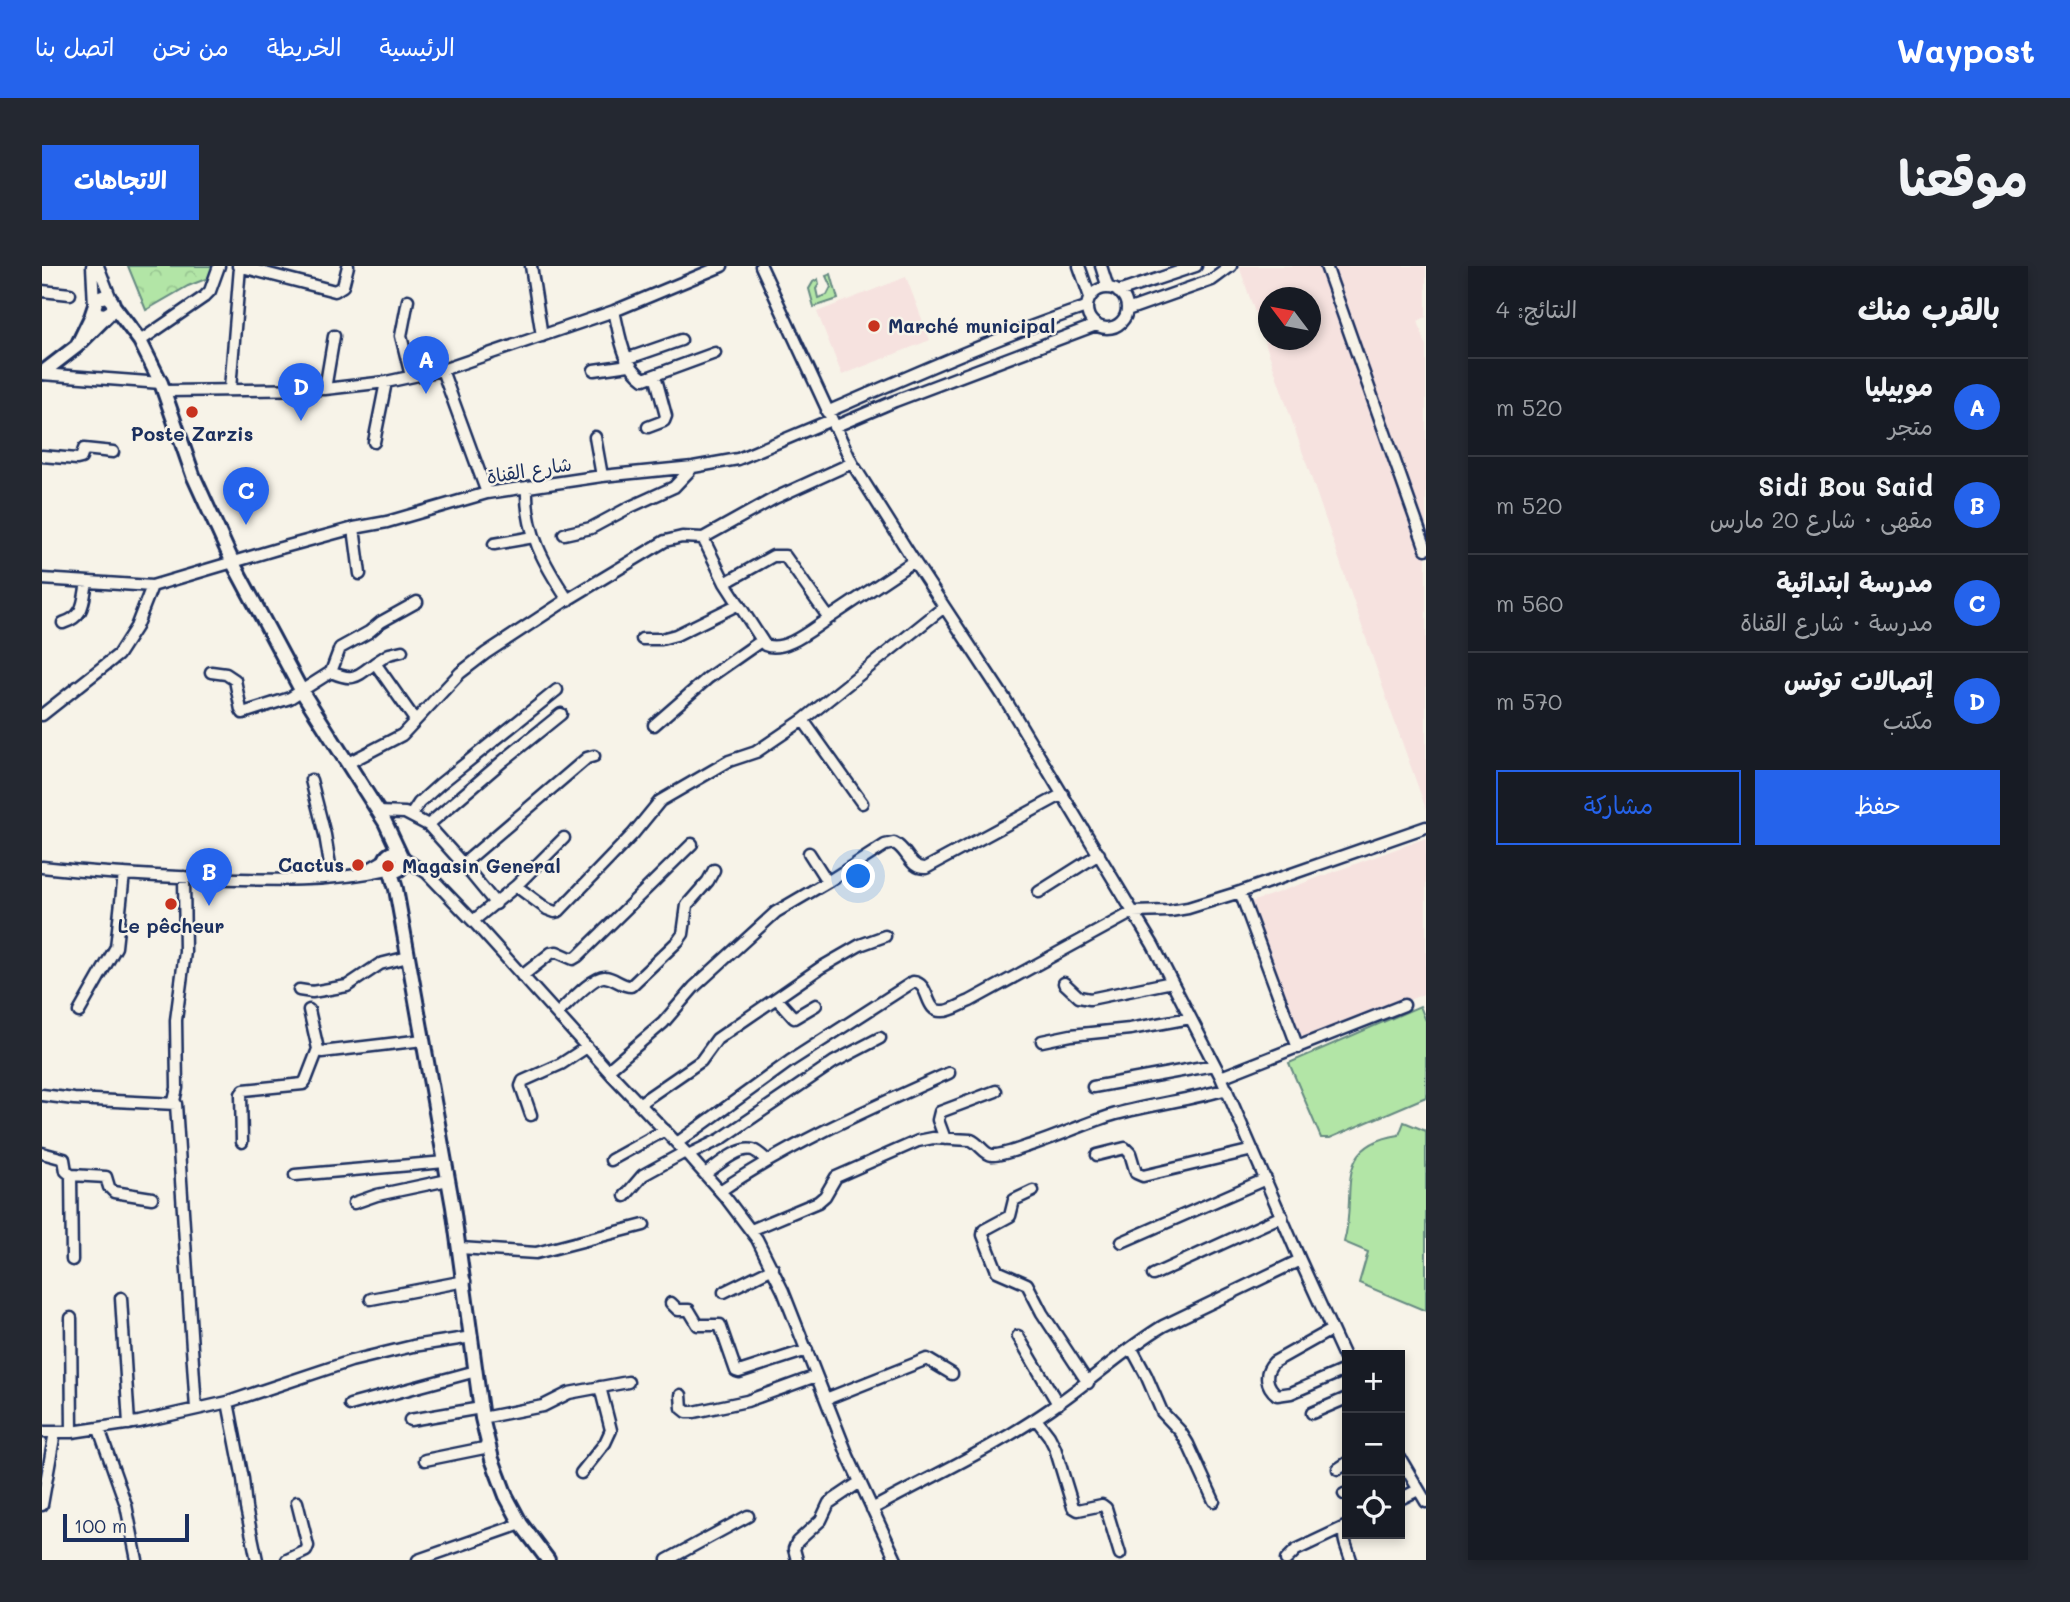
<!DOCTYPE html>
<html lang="ar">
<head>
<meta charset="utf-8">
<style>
  :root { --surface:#171b24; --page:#242831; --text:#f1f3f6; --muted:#9ea1a6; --line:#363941; --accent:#2563eb }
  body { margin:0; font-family:Mali,"Playpen Sans Arabic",sans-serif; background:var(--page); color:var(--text); direction:rtl }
  .controls { position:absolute; right:21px; bottom:21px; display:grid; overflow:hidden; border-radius:0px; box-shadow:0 4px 10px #0003 }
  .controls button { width:63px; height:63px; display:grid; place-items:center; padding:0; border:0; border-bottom:2px solid var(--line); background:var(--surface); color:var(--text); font:35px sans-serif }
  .compass { position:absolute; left:1216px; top:21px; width:63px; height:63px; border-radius:50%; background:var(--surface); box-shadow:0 4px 10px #0003; rotate:302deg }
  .scale { position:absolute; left:21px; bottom:18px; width:126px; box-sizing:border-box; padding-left:7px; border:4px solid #1b2f5e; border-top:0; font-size:19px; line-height:24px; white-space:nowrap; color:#1b2f5e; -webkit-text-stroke:5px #f7f3e8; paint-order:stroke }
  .you { position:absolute; left:817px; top:611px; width:24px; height:24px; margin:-18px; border:5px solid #fff; border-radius:50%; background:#1a73e8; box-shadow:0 0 0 10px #1a73e833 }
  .badge { display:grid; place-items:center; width:46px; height:46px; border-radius:50%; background:var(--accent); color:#fff; font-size:23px; font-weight:700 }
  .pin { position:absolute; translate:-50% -58px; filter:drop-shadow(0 2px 4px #0008) }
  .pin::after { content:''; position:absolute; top:37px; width:24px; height:21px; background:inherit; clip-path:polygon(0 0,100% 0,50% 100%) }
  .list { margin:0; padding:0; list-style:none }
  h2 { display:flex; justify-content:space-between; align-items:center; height:91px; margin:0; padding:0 28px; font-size:30px }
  h2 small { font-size:23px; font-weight:400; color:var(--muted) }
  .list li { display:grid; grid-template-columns:46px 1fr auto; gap:21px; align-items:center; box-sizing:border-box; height:98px; padding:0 28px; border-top:2px solid var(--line) }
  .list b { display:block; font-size:26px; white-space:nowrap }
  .list p { margin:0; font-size:23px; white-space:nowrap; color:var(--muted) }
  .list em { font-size:23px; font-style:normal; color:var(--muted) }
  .actions { display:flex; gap:14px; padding:21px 28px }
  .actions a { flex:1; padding:16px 0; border:2px solid var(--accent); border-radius:0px; text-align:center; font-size:24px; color:var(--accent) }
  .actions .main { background:var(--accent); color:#fff }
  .icon { flex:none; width:38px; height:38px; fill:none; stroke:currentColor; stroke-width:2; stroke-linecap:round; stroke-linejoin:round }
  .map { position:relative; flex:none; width:1384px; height:1294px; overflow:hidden; direction:ltr; border-radius:0px }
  header { display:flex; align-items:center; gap:42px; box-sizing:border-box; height:98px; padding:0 35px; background:var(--accent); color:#fff }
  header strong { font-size:33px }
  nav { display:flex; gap:38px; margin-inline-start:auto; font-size:24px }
  .intro { display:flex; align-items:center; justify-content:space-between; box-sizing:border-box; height:168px; padding:0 42px }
  h1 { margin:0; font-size:49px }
  .button { padding:18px 32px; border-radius:0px; background:var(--accent); color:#fff; font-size:24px; font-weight:700 }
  main { display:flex; gap:42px; padding:0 42px }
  aside { flex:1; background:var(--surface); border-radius:0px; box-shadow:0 4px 10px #0003 }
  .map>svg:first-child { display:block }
</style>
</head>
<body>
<header>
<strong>Waypost</strong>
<nav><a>الرئيسية</a><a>الخريطة</a><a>من نحن</a><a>اتصل بنا</a></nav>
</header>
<div class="intro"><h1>موقعنا</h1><a class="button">الاتجاهات</a></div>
<main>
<aside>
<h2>بالقرب منك<small>النتائج: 4</small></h2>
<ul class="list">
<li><span class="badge">A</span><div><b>موبيليا</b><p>متجر</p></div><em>520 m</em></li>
<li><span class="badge">B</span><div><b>Sidi Bou Said</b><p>مقهى · شارع 20 مارس</p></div><em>520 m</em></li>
<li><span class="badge">C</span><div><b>مدرسة ابتدائية</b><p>مدرسة · شارع القناة</p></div><em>560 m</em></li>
<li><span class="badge">D</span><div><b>إتصالات توتس</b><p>مكتب</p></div><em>570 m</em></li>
</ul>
<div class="actions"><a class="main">حفظ</a><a>مشاركة</a></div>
</aside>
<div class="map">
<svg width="1384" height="1294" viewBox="0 0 1384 1294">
  <defs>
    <pattern id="park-crowns" width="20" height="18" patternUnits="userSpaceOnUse" patternTransform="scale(1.75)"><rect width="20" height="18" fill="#b2e5a6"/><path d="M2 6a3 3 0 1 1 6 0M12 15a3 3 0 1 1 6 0" fill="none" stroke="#98c591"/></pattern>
  </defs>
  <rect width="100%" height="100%" fill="#f7f3e8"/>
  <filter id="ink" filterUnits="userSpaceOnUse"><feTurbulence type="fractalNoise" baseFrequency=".0143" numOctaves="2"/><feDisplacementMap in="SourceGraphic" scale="14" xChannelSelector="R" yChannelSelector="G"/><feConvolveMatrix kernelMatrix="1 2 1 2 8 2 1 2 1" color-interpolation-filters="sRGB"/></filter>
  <g filter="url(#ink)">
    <path fill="#f6e2df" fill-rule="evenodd" d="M1197,0H1384V51L1376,55L1384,80V543L1351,451ZM1226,32H1268V74H1226Z
      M864,11L888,74L800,109L775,46Z
      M1384,572V727L1257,780L1204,638Z"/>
    <path fill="#b2e5a6" stroke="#668a82" stroke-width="2" d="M789,8L796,33L772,41L767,23L771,16L776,13L777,18L774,23L776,32L785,29L789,21L784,10Z
      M1378,740L1384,755V831L1288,872H1279L1247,797Z
      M1362,856L1384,865V1045L1317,1017L1326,986L1302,976C1316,929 1288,880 1357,869Z"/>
    <path fill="url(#park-crowns)" stroke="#668a82" stroke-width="2" d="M86,0H172L169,11L146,20L104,44Z"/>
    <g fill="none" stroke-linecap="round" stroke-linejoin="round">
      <defs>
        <path id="minor" d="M50,0L52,39
          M56,0L69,33
          M196,0L293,25L301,20L306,0
          M489,0L500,70
          M719,0L810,197L872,295L963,433L1091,646L1128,645L1146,642L1198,626L1384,561
          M1037,0L1048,31
          M1059,0L1066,22
          M1284,0L1384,283
          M1045 42a20 20 0 1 1 40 0a20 20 0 1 1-40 0Z
          M0,25L28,28
          M1076,26L1154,0
          M366,34L359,70L369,110
          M1085,44L1170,14L1189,0
          M572,45C578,69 580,98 602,113L673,87
          M98,75L162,31L168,25L177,0
          M584,93L639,74
          M400,104L445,227
          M552,104L587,99
          M0,108L119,117
          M188,123L198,1
          M283,123L292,70
          M123,125L283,123L344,116L400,104L572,45L680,0
          M785,146C870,109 955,71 1044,41
          M606,161L622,155L624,150L613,109
          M792,161L853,135L1054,59
          M553,171L560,210
          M332,176L344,116
          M0,190L35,193L39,192L42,183L71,186
          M485,221C483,265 502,298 526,334
          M312,262L318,308
          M522,268L549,262L588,241L632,221L651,201
          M452,278L492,271
          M0,313L110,320L235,283L312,262L345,256L445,227L560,210L651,201L696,193L789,154
          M683,317L731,290H743L787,352C770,363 743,387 723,379L683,317L661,272L733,232L810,197
          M787,352L872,295
          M21,357C43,350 41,336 45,316
          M600,373H619L634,369L697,338
          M333,397L347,388L360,385
          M169,406L184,408L193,414L199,444L201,447L248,432L289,406L298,382L327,366L339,356L375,336
          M289,406C312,416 314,411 333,397L373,454
          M0,449L76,389L94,361L110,320
          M761,454L902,341
          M612,459L666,412L719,375
          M306,497L360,469L418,407L444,387L520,337L623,275L640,271L661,272
          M269,514L283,569L290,611
          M336,546L363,547L386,559
          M369,549L377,537L398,518L515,424
          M767,587L783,612L787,615L843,579L852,577C866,583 867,603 884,602L1021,528
          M361,592L385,607L431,655L570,809L646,889L684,932L715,973L741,1025L806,1190L854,1294
          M421,598L386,559L462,494L519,448
          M0,601C53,607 107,610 160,612C222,614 286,617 347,603
          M322,606L344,593
          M474,620L522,572
          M997,626L1057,588
          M1198,626L1256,782
          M454,638L421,598L545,492L552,490
          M431,655L474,620L505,643L513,646L517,645L591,568L618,535L687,495L714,486L761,454L820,537
          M480,710L509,687L515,686L531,693L536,690L650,578
          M1022,717L1037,731L1048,733L1130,716
          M257,724L270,726L305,720L338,698L366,691
          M735,733L752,752L774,739
          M267,744L276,783L280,786L381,774
          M37,746L74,681L82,608
          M515,748C524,740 552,709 563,711C573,712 579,720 589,720L636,675L641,668L645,639L666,615L672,604
          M1000,775L1029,769L1088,763L1148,752
          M566,804L621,757L652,721L734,646L787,615
          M1179,811L1362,739
          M1051,821L1172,799
          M0,829L32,833L134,838L154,1143
          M598,837L659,795L675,773L778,702L818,679L843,670
          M134,838L132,835L135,822L134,754L143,686L142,611
          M489,849L479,820L481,815L519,798L545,781
          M903,873L896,854L898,846L954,825
          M200,876L199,828L202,824L261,818L264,814L276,783
          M635,877L748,795L871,716C889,717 882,747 901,745C910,745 920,738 928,735L1091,646L1111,679L1179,811L1258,994L1305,1097
          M0,887L22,893L24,905L29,909L30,994
          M646,889L679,873L792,796L838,772
          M1055,889L1083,882L1088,887L1094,907L1101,910L1211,884
          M569,894L623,864
          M663,908C675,900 696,880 711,884C716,886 721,891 726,895
          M29,909L64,911L67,921L72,926L110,932
          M253,909L403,896
          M678,925C749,877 829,842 907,807
          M991,925L972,934L968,950L942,964L941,969L955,1005L985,1018L1000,1047L1046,1117
          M583,930L601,909L643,886
          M312,937L335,929L406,914
          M709,964L776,936L783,930L794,911L876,875L891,872L929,874C937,877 942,888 950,889C960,890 982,881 992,878C1020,869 1046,856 1074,848C1110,838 1148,834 1185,823
          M1080,976L1224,913
          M418,982L494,987L602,959
          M1111,1009L1240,950
          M682,1026L731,1002
          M79,1032L87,1158
          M329,1033L423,1015
          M629,1037L636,1044H647L656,1059H678L694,1105L697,1106L765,1084
          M29,1052L30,1166
          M1289,1064L1232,1096C1221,1107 1224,1120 1235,1129L1249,1127L1305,1103
          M976,1070L1016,1138
          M1090,1083L1104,1109L1120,1146L1138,1165L1146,1178L1172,1235
          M639,1129L640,1142L645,1146H652L705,1135L774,1110
          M784,1133L885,1093L910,1108
          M186,1136L201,1213L204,1242L215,1294
          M308,1139L434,1105
          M1270,1147L1305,1132
          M440,1152L501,1140L527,1127L586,1116
          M994,1153L1007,1170L1013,1182L1031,1241L1036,1244L1060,1239L1064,1242L1078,1288
          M368,1154L439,1142
          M57,1163L84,1239L95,1294
          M0,1166H30L97,1156L186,1136L309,1095L371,1080L430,1071
          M1358,1192L1384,1236
          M383,1194L447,1181
          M1296,1203L1305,1197
          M539,1207L563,1177L569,1164L558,1121
          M1302,1228L1305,1227
          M1358,1233L1376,1224
          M0,1239L13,1166
          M830,1243C890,1210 952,1182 1008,1143C1047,1117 1081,1084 1121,1060L1258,994
          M1305,1261C1298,1271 1306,1283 1309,1294
          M245,1294L264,1285L266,1280L255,1236
          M376,1294L479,1258
          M625,1294L706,1250
          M755,1294L752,1283L755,1276L779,1254L787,1237L818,1216
          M1244,1294L1254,1284L1305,1260"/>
        <path id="major" d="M71,39L98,75L119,117L151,209L191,297L259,424L343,556L358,588
          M35,80L49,51L55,33L63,30C70,33 73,38 70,45L63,49L56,48L52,42
          M0,107L35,80L66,49
          M343 596a9 9 0 1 1 18 0a9 9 0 1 1-18 0Z
          M348,603L354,623L411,941L440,1152L450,1193L464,1230L479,1258L506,1294"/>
      </defs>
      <use href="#minor" stroke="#1b2f5e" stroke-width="15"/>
      <use href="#major" stroke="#1b2f5e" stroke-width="18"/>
      <use href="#minor" stroke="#f7f3e8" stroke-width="10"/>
      <use href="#major" stroke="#f7f3e8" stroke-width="12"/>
    </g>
  </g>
  <g fill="#c8321e" stroke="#f7f3e8" stroke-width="2.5">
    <circle cx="832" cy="60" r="7"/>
    <circle cx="150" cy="146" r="7"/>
    <circle cx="316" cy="599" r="7"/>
    <circle cx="346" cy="600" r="7"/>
    <circle cx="129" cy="638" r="7"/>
  </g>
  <g text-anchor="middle" stroke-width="5" stroke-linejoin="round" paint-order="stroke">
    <g font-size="19" font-weight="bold" fill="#1b2f5e" stroke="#f7f3e8" text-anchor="start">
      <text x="846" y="67">Marché municipal</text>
      <text x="150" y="175" text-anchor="middle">Poste Zarzis</text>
      <text x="302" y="606" text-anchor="end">Cactus</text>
      <text x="360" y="607">Magasin General</text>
      <text x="129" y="667" text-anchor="middle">Le pêcheur</text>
    </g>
    <g font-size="19" fill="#1b2f5e" stroke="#f7f3e8">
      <text transform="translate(487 204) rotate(-9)" y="7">شارع القناة</text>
    </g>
  </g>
</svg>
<div class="controls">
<button>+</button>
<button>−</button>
<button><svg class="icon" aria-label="locate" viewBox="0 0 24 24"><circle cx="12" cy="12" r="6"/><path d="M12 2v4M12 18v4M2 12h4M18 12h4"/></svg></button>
</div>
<svg class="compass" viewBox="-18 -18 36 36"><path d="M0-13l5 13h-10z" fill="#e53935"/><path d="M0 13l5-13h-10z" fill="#9ea1a6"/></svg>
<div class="scale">100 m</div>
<div class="you"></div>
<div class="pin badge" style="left:384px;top:128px">A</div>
<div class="pin badge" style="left:167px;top:640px">B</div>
<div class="pin badge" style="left:204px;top:259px">C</div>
<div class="pin badge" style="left:259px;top:155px">D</div>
</div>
</main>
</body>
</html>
